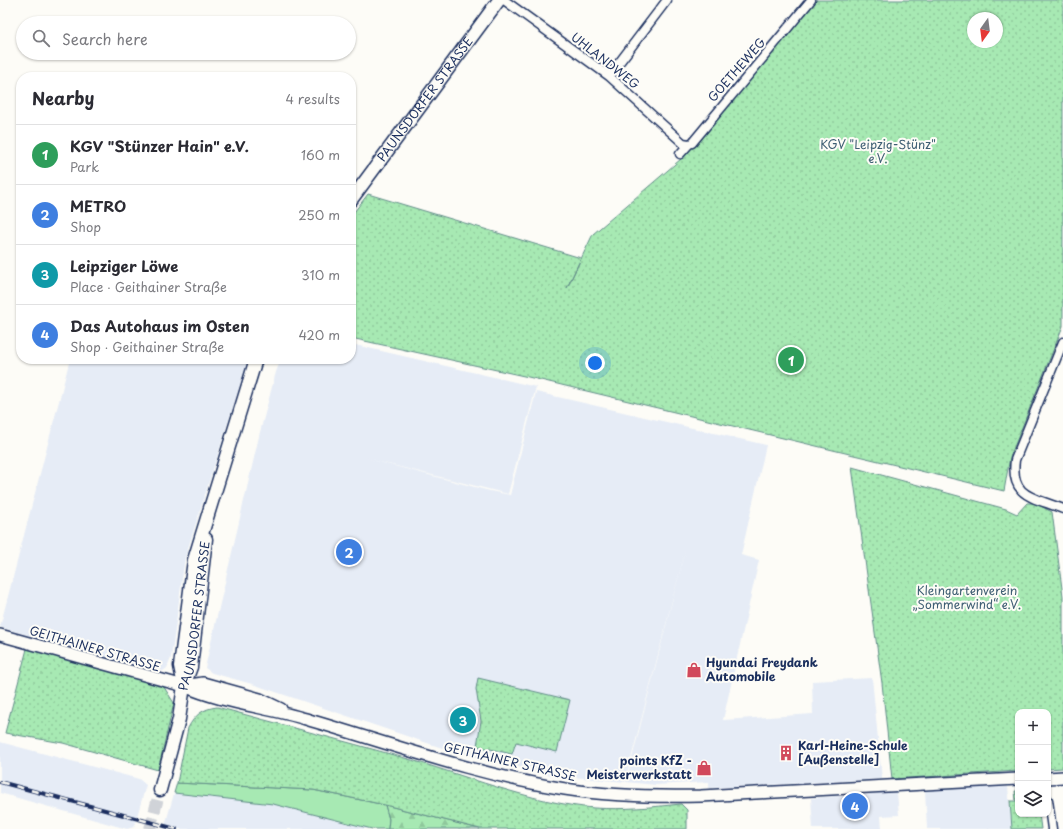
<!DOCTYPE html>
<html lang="en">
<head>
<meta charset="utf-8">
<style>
  :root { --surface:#fff; --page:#f2f2f3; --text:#2b2b33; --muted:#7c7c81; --line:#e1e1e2; --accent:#d1495b }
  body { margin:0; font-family:"Playpen Sans",sans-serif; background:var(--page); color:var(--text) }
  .controls { position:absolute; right:12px; bottom:12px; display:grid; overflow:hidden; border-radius:8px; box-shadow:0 1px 3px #0004 }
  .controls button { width:36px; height:36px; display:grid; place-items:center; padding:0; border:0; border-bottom:1px solid var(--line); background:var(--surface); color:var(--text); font:20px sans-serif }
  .compass { position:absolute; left:967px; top:12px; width:36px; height:36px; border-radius:50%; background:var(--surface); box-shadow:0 1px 3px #0004; rotate:194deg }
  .you { position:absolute; left:595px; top:363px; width:14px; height:14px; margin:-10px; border:3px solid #fff; border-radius:50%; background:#1a73e8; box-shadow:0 0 0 6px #1a73e833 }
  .badge { display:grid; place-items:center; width:26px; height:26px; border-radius:50%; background:var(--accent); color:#fff; font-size:13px; font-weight:700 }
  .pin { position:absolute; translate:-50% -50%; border:2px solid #fff; box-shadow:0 1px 4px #0006 }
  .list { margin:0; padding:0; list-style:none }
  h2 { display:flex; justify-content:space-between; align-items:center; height:52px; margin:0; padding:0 16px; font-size:17px }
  h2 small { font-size:13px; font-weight:400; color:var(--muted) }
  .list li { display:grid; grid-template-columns:26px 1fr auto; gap:12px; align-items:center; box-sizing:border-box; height:60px; padding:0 16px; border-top:1px solid var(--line) }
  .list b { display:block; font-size:15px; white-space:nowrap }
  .list p { margin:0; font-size:13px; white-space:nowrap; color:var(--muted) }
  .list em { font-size:13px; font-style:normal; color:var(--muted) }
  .icon { flex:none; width:22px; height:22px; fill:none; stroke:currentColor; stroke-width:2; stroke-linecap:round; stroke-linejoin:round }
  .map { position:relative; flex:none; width:1063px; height:829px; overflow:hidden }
  .search { position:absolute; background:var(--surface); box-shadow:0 1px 3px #0004; left:16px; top:16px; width:340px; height:44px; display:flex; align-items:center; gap:10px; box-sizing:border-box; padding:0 14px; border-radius:22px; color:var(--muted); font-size:15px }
  .panel { position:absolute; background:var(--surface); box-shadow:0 1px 3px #0004; left:16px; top:72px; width:340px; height:292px; border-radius:16px }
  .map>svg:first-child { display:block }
</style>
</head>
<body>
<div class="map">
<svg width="1063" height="829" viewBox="0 0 1063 829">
  <defs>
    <pattern id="forest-firs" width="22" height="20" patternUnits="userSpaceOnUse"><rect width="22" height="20" fill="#a7e9b3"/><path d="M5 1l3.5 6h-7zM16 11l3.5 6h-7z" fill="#8fc89c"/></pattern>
    <pattern id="park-dots" width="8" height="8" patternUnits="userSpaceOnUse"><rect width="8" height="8" fill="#a7e9b3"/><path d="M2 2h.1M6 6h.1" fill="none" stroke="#8fc89c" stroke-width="1.8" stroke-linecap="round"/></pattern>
  </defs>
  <rect width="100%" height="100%" fill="#fdfcf7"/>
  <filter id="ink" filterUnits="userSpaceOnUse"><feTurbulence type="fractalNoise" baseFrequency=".025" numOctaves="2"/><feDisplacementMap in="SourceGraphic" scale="8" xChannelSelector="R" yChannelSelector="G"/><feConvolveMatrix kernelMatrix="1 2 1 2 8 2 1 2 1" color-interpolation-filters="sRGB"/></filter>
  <g filter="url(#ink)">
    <path fill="#e6ecf6" d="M351,344L536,387L508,494L364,458L490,491L510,495L536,392L766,445L741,555L759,560L723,720L813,714L812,681L872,678L882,779L709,788V782L656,785L626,782L687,543L625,782L550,775L448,750L252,684L212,673L205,668L260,432L276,372L281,359H351Z
      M70,359H248L185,558L171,658L167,668L163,671L131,665L0,627Z
      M0,742L139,779L146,785L134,827L127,829L0,793Z
      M177,783L313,790L385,805L480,829H164Z
      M1008,787L1012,829H927L925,790Z
      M897,792L899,815L881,816L882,829H813L811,798Z"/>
    <path fill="#a7e9b3" stroke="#618c88" d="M177,783L313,790L385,805L389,819L388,829H372L273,804L174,793Z"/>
    <path fill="url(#forest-firs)" stroke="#618c88" d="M385,805L480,829H388L389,819Z"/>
    <path fill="url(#park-dots)" stroke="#618c88" fill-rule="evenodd" d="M813,0H1063V326L1010,457L1004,491L524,376L351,338V216L368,194L581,258L567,288L593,234L681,159L694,146ZM973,18H997V42H973Z
      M852,467L1006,509L1017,514L1027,503H1035L1052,512L1063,596V768L1048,769V712H1018V771L892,779L882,683Z
      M28,645L162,684L174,703L158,770L63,743L5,733Z
      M478,678L570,700L557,752L516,742L512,754L477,746L481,721L476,689Z
      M217,707C279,724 340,740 401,757C462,774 531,803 594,808C624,810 652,807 681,804L687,810V829H480L385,805L313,790L177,783L188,728C195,715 202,709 217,707Z
      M1015,791H1018V814H1039L1041,829H1012L1010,801H1016Z"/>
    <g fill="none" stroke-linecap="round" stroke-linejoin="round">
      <path stroke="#d0d3d8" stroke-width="12" stroke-dasharray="12 6" stroke-linecap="butt" d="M150,829L160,790"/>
      <defs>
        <path id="minor" d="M504,0L609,76L683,143L689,144
          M609,76L667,0
          M680,154L689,144L692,143L811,0
          M1063,342L1015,460C1010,498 1034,497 1063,509
          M1048,800L1052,829"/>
        <path id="tertiary" d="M0,635L184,686C223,703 266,707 306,719C391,744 477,775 565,789C610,796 655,797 701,796L1018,779
          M184,686L203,683L260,699L281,709
          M1048,778L1063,777"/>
        <g id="secondary">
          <path id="s1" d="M351,200L499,0"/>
          <path d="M184,686L180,666L194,560L256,359"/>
          <path id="s2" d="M160,790L179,719L184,686L191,667L206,539"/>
        </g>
      </defs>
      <use href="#minor" stroke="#1b2f5e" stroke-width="11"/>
      <use href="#tertiary" stroke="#1b2f5e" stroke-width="14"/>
      <use href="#secondary" stroke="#1b2f5e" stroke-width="15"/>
      <use href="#minor" stroke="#fdfcf7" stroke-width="8"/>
      <use href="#tertiary" stroke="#fdfcf7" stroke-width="11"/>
      <use href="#secondary" stroke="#fdfcf7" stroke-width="12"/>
      <defs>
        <path id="rail" d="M0,782L176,829"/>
      </defs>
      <use href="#rail" stroke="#1b2f5e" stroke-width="4"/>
      <use href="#rail" stroke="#fdfcf7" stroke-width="2.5" stroke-dasharray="8" stroke-linecap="butt"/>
    </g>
  </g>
  <defs>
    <symbol id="shop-bare" viewBox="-9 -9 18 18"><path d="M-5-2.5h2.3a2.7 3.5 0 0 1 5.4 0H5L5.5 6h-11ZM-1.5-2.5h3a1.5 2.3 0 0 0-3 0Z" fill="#d1495b" stroke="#fdfcf7" stroke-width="2.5" paint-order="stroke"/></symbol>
    <symbol id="building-bare" viewBox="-9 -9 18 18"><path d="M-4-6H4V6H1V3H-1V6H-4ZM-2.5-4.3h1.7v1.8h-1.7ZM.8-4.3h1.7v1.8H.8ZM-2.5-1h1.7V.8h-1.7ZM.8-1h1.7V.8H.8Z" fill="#d1495b" stroke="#fdfcf7" stroke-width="2.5" paint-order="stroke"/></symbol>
  </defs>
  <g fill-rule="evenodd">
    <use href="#shop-bare" x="683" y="659" width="22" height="22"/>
    <use href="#building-bare" x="775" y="742" width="22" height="22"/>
    <use href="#shop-bare" x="693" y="757" width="22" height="22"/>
  </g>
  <g text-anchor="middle" stroke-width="4" stroke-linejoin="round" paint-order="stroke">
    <g font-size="12" fill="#1b2f5e" stroke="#fdfcf7">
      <text transform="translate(605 61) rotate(38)" y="4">UHLANDWEG</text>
      <text transform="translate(737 70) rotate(-49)" y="4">GOETHEWEG</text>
      <text dy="4" stroke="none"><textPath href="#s1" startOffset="125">PAUNSDORFER STRASSE</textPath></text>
      <text dy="4" stroke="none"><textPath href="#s2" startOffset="178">PAUNSDORFER STRASSE</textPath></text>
      <text transform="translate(95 649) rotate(16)" y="4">GEITHAINER STRASSE</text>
      <text transform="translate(510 762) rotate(13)" y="4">GEITHAINER STRASSE</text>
    </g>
    <g font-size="12" fill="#3e5e73" stroke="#fdfcf7">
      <text x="878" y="149">KGV "Leipzig-Stünz"<tspan x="878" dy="14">e.V.</tspan></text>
      <text x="967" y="595">Kleingartenverein<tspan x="967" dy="14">„Sommerwind“ e.V.</tspan></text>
    </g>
    <g font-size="12" font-weight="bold" fill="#1b2f5e" stroke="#fdfcf7" text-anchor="start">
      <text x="706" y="667">Hyundai Freydank<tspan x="706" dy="14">Automobile</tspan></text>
      <text x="798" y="750">Karl-Heine-Schule<tspan x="798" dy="14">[Außenstelle]</tspan></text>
      <text x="692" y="765" text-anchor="end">points KfZ -<tspan x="692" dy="14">Meisterwerkstatt</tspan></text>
    </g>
  </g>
</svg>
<div class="controls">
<button>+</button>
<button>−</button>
<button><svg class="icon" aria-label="layers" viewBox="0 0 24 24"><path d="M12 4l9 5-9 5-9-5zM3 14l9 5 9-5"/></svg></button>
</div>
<svg class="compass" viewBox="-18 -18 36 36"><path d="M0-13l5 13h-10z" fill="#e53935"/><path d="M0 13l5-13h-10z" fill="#7c7c81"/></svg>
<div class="you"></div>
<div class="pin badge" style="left:791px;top:360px;background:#2e9e5b">1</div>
<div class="pin badge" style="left:349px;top:552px;background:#3f7fe0">2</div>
<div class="pin badge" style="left:463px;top:720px;background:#0f9aa8">3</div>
<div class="pin badge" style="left:855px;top:806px;background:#3f7fe0">4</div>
<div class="search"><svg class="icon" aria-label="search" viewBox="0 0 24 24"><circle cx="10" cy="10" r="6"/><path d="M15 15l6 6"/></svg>Search here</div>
<section class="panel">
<h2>Nearby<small>4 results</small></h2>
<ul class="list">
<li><span class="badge" style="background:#2e9e5b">1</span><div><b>KGV &quot;Stünzer Hain&quot; e.V.</b><p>Park</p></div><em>160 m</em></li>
<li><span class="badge" style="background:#3f7fe0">2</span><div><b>METRO</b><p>Shop</p></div><em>250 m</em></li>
<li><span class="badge" style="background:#0f9aa8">3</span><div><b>Leipziger Löwe</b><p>Place · Geithainer Straße</p></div><em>310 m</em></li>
<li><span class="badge" style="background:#3f7fe0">4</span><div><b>Das Autohaus im Osten</b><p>Shop · Geithainer Straße</p></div><em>420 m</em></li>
</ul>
</section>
</div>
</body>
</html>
